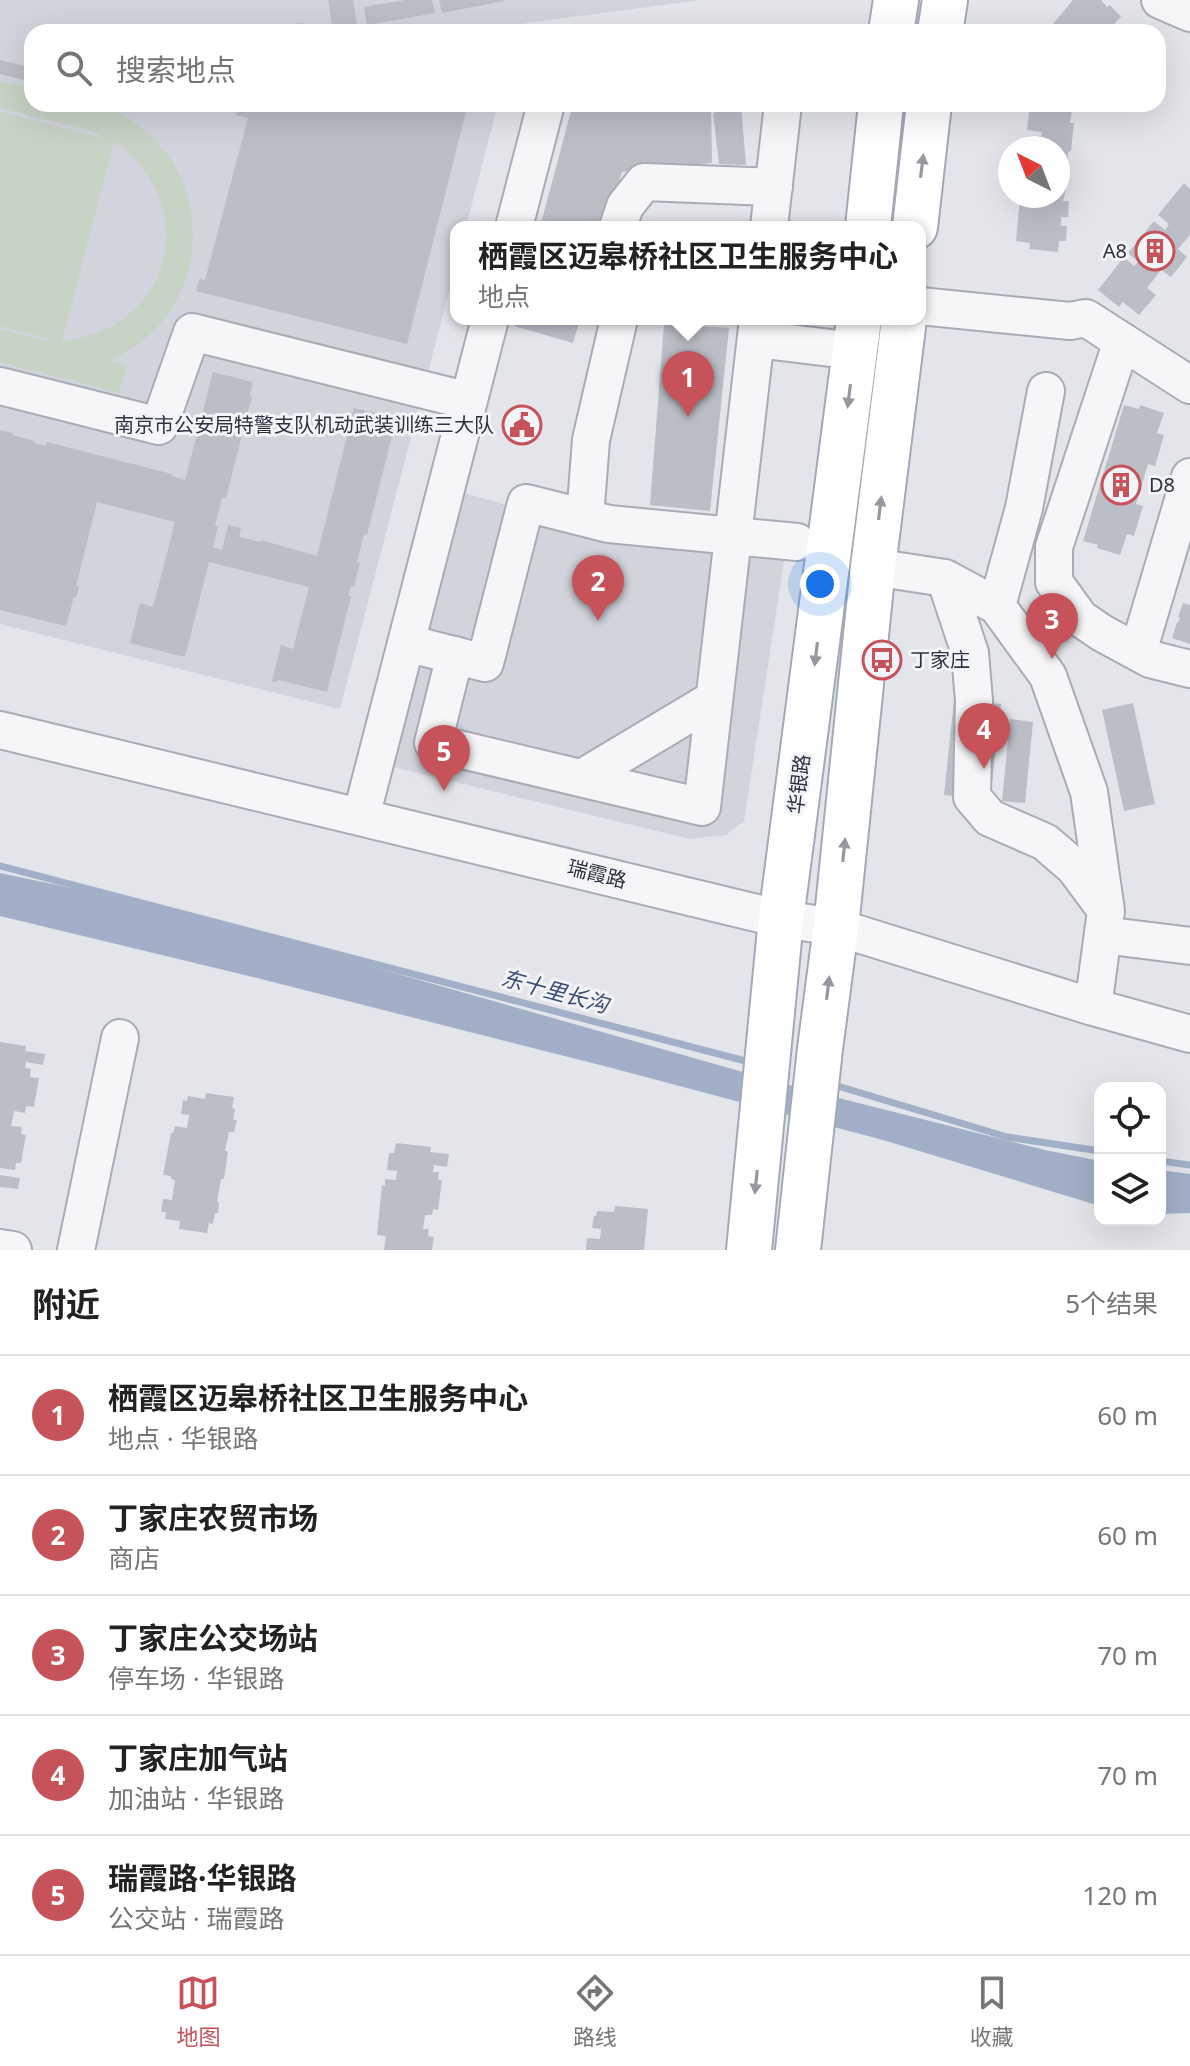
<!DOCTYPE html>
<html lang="zh">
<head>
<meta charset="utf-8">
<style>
  :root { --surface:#fff; --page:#f6f6f6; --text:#222; --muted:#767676; --line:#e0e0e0; --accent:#c55359 }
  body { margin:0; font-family:"Noto Sans","Noto Sans SC",sans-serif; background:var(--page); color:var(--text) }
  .controls { position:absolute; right:24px; bottom:24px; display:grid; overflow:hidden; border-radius:16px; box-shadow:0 8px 32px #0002 }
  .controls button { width:72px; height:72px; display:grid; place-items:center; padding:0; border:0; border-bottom:2px solid var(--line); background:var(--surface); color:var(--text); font:40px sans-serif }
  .compass { position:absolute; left:998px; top:136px; width:72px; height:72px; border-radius:50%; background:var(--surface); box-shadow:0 8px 32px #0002; rotate:318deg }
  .you { position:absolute; left:820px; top:584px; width:28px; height:28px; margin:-20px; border:6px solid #fff; border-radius:50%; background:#1a73e8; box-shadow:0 0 0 12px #1a73e833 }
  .badge { display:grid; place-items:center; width:52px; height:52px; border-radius:50%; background:var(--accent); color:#fff; font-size:26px; font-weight:700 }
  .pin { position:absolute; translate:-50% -66px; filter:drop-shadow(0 2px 4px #0008) }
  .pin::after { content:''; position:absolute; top:42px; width:28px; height:24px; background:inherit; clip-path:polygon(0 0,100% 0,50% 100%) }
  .popup { position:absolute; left:450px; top:221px; width:476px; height:104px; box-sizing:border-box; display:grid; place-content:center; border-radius:16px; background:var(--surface); filter:drop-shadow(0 2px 6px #0005); font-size:26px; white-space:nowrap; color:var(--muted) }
  .popup b { font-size:30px; color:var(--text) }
  .popup::after { content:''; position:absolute; left:50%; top:100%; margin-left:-16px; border:16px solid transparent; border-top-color:var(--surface) }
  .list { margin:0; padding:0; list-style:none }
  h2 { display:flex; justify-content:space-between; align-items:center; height:104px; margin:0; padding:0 32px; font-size:34px }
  h2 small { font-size:26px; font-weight:400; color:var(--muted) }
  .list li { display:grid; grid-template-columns:52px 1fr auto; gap:24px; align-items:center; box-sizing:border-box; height:120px; padding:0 32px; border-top:2px solid var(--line) }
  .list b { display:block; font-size:30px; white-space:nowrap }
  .list p { margin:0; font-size:26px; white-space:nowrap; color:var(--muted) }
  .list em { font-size:26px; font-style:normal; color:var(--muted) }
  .icon { flex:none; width:44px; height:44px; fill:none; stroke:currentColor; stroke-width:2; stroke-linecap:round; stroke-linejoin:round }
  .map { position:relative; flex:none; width:1190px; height:1250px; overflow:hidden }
  .search { position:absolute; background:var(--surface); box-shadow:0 8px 32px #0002; left:24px; right:24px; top:24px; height:88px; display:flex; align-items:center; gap:20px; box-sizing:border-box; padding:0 28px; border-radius:24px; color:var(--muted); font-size:30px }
  .sheet { height:704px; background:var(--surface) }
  nav { display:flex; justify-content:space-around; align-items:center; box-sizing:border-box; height:112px; border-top:2px solid var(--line); background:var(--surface); font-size:22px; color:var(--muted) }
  nav a { display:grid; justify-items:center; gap:4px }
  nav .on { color:var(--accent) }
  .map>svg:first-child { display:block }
</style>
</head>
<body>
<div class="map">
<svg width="1190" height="1250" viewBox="0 0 1190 1250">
  <rect width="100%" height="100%" fill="#e3e5ea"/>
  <path fill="#d1d4dc" d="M0,0H701L519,24L517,32H32V104H498L466,227H456V265L340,709L0,624Z
    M463,493L604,531L786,548L744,821L726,835L690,839L393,767Z"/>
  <path fill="#c7d3c5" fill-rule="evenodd" d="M0,81L32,89V104C50,104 83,100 99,105C125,112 148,130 164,150C208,206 201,291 146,338C135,348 123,354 110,360L127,366L119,393L0,362V329L41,340H56L0,326V112L107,139L94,132L0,108ZM114,141C204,205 172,330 62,341Z"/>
  <path fill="#a1b0c7" d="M0,873L162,907L803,1089L1045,1150L1100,1161V1206L883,1140L608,1067L257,978L0,916Z
    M1160,1170L1190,1174V1213L1160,1214Z"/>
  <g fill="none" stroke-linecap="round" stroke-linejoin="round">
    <path stroke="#a1b0c7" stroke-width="7" d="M0,866L753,1063
      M831,1084L1007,1137L1100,1151
      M1160,1161L1190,1165"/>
  </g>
  <path fill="#bbbec7" d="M328,0H353L358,30L333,32Z
    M405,0H432L435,13L367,25L364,7Z
    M439,0H504V1L442,13Z
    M1073,0H1101L1107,7L1110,5L1121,17L1111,27L1109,26L1103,31L1101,30L1098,32H1061L1053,24Z
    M304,23L305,32H269L268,26Z
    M0,60L32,68V82L0,74Z
    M239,104H468L407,344L196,291L199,279L205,280L248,118L236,115Z
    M655,104H711L712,163L622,172L606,227H540L571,111Z
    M741,104L746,165L719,164L713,113Z
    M1030,104H1073L1070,123H1074L1071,151L1068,152L1066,177H1069L1063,201H1069L1068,217H1061V226H1067L1066,241H1059L1058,252L1029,249L1030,243L1016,241L1020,196H1058V148H1025L1027,136H1041L1042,132L1027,130Z
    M1184,183L1190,189V235L1178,249L1187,257L1171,277L1161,270L1147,288L1156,295L1139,315L1123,302L1119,307L1098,290L1124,257L1134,266L1138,262L1128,253L1154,221L1165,230L1169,224L1158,215Z
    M516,319H580L573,343L514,326Z
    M664,324L729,328L710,511L650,505Z
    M213,372L253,382L250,395L252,396L226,498H222L215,526H218L213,547L222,550L228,525L241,528L239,537L261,542V540L317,556L354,408L396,418L394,423L392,422L390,432H393L367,535L364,534L357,562H360L354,587L351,586L348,596H351L327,692L278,680L277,682L272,681L281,645L293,649L309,587L209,562L185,657L130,643L140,603L153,607L175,522L97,502L76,586H79L76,598L74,597L66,626L0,610V430L13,433V435L35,441L34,443L46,446L47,442L172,474V476L185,480Z
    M1124,405L1139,409L1140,405L1164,413L1157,433L1164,435L1155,466L1148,464L1136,504L1143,506L1134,536L1127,534L1120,555L1097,548L1098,545L1083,541Z
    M1183,603L1190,605V644L1172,638L1177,622L1178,623L1180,617H1178Z
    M954,700L1001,704L990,800L944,795Z
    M1133,703L1155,804L1124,811L1102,710Z
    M1010,719L1033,722L1025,803L1002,801Z
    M0,1042L26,1046L25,1051L45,1054L43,1065L26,1062L25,1068L31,1069L30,1077L39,1078L34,1107L26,1106L25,1113L14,1111L11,1126L22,1127L21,1134L26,1135L21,1163H16L15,1170L0,1168Z
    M206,1093L234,1097L232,1108L235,1109L233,1120H237L234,1132H229L225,1151H228L224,1179H221L217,1202H219L218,1213H215L213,1224L209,1223L207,1233L179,1229L180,1221L165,1219L166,1212H161L163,1199L172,1200L175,1180L171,1179V1176L163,1175L171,1133H173L175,1126L187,1128L189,1115L181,1114L183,1100L187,1101L188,1096L205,1099Z
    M396,1143L431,1147L430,1152L449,1154L447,1167L434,1165L433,1172H439L438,1180H442L438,1210L433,1209L432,1215H425L423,1229H429L428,1236L434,1237L432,1250H384L386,1236L377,1235L382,1185L385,1186V1179L396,1180L397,1171L387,1170L389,1153H394Z
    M0,1175L20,1178L18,1189L0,1187Z
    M615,1206L648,1209L644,1250H586L587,1238L600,1239L601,1229L592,1228L594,1216H596L597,1211L614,1212Z"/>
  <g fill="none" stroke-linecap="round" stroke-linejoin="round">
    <defs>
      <path id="minor" d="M1160,0L1190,13
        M514,227L546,104
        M618,227L625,206L644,182L774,187
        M769,227L783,104
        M920,306L1070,321L1086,318L1190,385
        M756,339L855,351
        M1122,341L1054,547V582L1080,618L1102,633L1150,659L1190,669
        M0,386L159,426L192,332L469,401
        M585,518L591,440L619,319
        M873,567L945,578L997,606L1048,676L1089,792L1106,911L1093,1007
        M945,578L970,653L974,701L972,797L990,818L1045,842L1074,867L1103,906
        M997,606L1024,508L1046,391
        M406,643L485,663L526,503L609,524L797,542
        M1138,652L1190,477
        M455,655L433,743L702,807L758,319
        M0,730L781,919L836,927L1093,1007L1190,1034
        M582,778L714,699
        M361,817L490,319
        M1103,935L1190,946
        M0,1248L13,1250
        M76,1250L120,1038"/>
      <path id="major" d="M891,32L896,0
        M940,32L945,0
        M868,227L881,104
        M915,227L929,104
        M749,1250L781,919L859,319
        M798,1250L820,1049L836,927L873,567L904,319"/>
    </defs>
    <use href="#minor" stroke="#a8acb4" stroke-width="40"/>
    <use href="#major" stroke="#a3a9b5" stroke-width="48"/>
    <use href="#minor" stroke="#f6f6f9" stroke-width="36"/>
    <use href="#major" stroke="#fff" stroke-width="44"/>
  </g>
  <defs><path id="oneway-solid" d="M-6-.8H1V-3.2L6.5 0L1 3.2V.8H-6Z" transform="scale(2)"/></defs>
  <g fill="#9698a0">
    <use href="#oneway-solid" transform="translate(922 166) rotate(-83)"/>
    <use href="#oneway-solid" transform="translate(849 396) rotate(97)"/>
    <use href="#oneway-solid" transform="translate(880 508) rotate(-83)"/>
    <use href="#oneway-solid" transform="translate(816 654) rotate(97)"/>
    <use href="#oneway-solid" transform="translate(844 850) rotate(-84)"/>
    <use href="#oneway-solid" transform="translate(828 988) rotate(-83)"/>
    <use href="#oneway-solid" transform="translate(756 1182) rotate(96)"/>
  </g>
  <defs>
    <symbol id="building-ring" viewBox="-11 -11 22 22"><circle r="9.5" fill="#f3f4f8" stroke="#c55359" stroke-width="1.5"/><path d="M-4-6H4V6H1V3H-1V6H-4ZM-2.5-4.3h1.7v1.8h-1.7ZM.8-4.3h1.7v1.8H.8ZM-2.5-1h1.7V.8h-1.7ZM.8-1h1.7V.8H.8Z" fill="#c55359"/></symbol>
    <symbol id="civic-ring" viewBox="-11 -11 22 22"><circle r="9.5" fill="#f3f4f8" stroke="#c55359" stroke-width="1.5"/><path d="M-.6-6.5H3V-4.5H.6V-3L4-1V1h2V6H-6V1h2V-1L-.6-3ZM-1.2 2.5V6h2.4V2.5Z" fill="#c55359"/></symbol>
    <symbol id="bus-ring" viewBox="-11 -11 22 22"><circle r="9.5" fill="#f3f4f8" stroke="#c55359" stroke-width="1.5"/><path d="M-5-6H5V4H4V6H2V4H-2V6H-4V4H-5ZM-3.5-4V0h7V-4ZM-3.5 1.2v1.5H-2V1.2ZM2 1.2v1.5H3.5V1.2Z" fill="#c55359"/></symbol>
  </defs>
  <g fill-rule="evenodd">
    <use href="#building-ring" x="1133" y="229" width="44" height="44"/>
    <use href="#civic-ring" x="500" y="403" width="44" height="44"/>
    <use href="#building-ring" x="1099" y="463" width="44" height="44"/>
    <use href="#bus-ring" x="860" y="638" width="44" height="44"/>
  </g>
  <g text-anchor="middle" stroke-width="6" stroke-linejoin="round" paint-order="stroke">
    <g font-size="20" fill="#2c3241" stroke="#f3f4f8" text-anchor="end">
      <text x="1127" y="258">A8</text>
      <text x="494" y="432">南京市公安局特警支队机动武装训练三大队</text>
      <text x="1149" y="492" text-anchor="start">D8</text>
      <text x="910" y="667" text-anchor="start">丁家庄</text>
    </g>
    <g font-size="20" fill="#2c3241" stroke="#f3f4f8">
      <text transform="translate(799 784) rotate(-83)" y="7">华银路</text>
      <text transform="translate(597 874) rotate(14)" y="7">瑞霞路</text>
    </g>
    <g font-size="22" font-style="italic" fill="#394d72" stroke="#f3f4f8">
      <text transform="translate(555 991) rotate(15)" y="8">东十里长沟</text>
    </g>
  </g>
</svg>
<div class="controls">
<button><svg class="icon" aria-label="locate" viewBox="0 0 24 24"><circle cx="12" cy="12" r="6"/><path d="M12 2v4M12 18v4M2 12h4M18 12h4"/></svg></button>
<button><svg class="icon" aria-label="layers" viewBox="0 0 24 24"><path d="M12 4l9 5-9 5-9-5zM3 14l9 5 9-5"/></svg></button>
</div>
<svg class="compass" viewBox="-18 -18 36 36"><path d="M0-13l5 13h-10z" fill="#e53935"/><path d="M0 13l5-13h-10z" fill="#767676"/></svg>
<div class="you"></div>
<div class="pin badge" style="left:688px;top:417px">1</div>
<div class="popup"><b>栖霞区迈皋桥社区卫生服务中心</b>地点</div>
<div class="pin badge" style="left:598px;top:621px">2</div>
<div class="pin badge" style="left:1052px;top:659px">3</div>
<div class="pin badge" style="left:984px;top:769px">4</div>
<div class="pin badge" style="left:444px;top:791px">5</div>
<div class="search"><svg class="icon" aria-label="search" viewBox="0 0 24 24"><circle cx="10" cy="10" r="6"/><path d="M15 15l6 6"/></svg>搜索地点</div>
</div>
<section class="sheet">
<h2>附近<small>5个结果</small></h2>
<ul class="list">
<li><span class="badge">1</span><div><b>栖霞区迈皋桥社区卫生服务中心</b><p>地点 · 华银路</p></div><em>60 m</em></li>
<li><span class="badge">2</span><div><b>丁家庄农贸市场</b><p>商店</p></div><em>60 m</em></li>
<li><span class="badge">3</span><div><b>丁家庄公交场站</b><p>停车场 · 华银路</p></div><em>70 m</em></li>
<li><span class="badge">4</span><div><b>丁家庄加气站</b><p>加油站 · 华银路</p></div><em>70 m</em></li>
<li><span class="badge">5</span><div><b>瑞霞路·华银路</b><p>公交站 · 瑞霞路</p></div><em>120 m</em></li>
</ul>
</section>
<nav>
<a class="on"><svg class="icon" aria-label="map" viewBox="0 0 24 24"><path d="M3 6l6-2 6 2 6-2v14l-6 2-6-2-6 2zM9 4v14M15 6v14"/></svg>地图</a>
<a><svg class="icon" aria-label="directions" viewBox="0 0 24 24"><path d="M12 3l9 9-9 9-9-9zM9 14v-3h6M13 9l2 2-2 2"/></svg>路线</a>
<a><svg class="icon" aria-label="saved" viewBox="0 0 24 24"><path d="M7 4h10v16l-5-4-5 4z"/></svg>收藏</a>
</nav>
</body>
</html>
